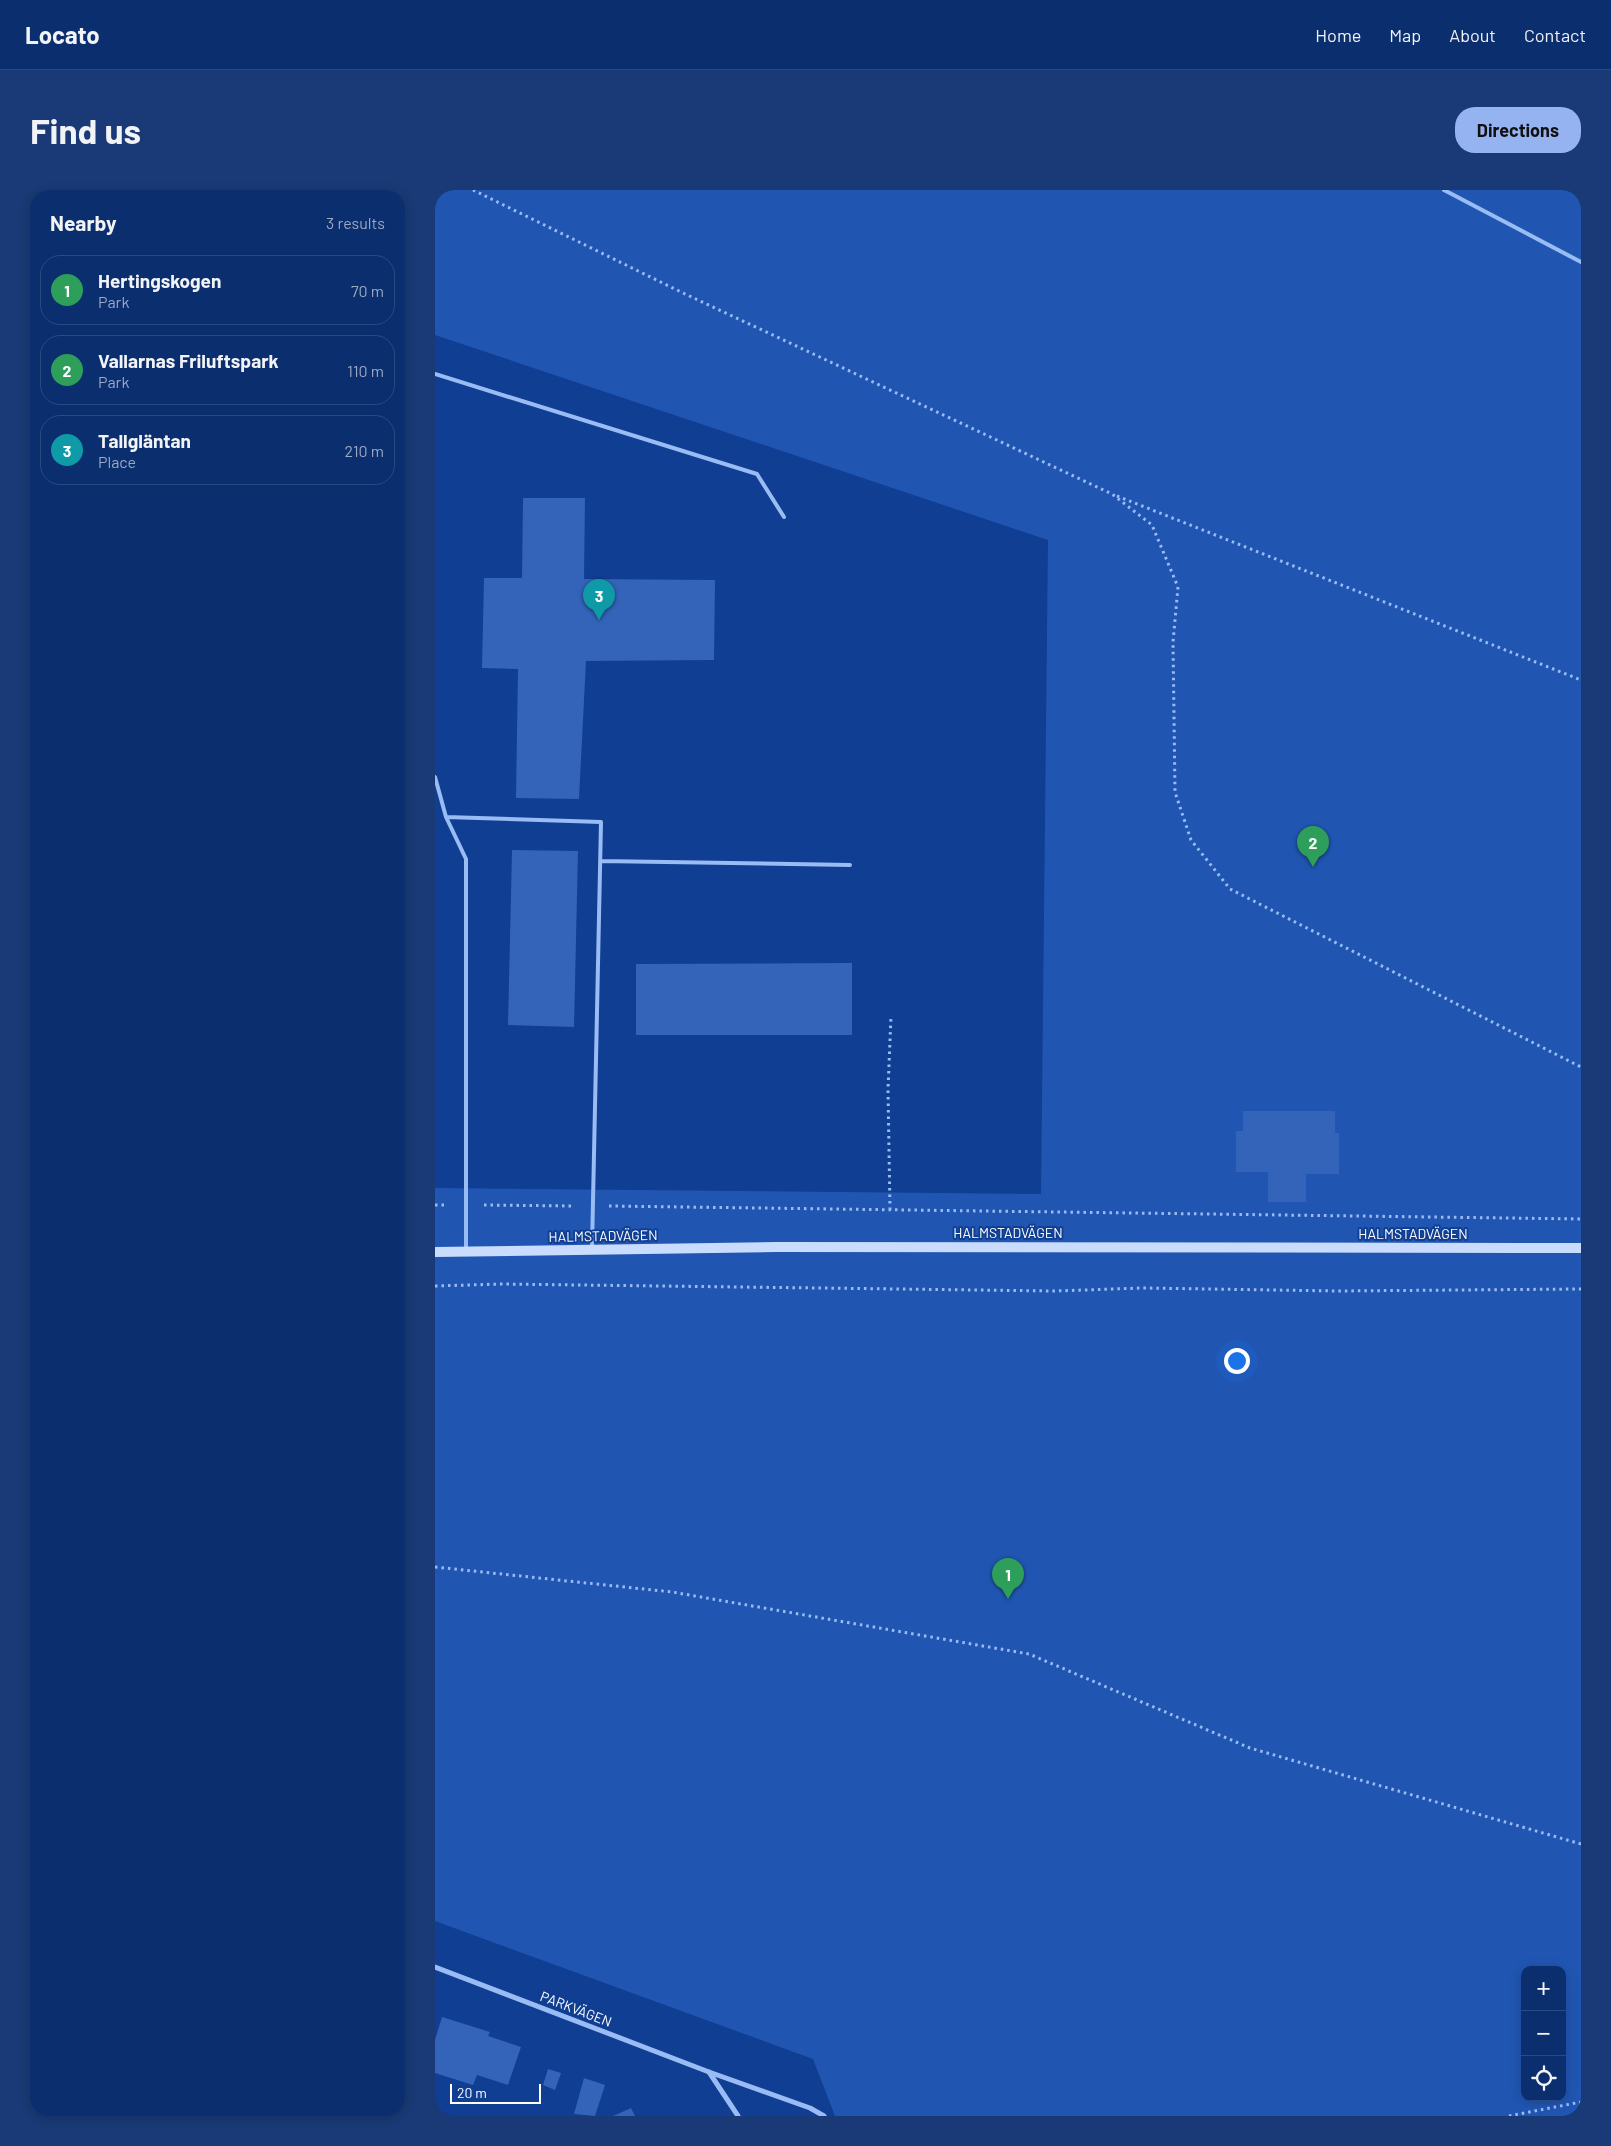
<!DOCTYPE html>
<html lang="en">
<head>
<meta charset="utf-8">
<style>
  :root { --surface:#0b2e6e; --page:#193a76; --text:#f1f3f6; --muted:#9aa8c2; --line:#2b4a81; --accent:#95b2f1 }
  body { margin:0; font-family:Barlow,sans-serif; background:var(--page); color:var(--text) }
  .controls { position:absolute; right:15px; bottom:15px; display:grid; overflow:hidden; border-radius:10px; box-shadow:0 2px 12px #0003 }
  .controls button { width:45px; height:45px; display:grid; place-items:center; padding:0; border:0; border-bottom:1px solid var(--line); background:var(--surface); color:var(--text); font:25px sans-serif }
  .scale { position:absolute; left:15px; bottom:12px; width:91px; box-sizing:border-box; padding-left:5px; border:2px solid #fff; border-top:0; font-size:14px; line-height:18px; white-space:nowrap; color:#fff; -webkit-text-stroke:4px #0f3e92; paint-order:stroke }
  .you { position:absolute; left:801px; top:1170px; width:18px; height:18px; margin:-12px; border:4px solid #fff; border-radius:50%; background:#1a73e8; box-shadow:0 0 0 8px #1a73e833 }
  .badge { display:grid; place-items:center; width:32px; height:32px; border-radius:50%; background:var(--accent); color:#fff; font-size:16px; font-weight:700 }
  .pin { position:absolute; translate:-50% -41px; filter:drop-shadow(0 1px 2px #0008) }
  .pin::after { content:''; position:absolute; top:26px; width:18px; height:15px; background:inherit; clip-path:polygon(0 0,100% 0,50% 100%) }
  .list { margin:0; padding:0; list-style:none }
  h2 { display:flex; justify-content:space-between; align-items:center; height:65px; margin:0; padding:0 20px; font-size:21px }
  h2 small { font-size:16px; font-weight:400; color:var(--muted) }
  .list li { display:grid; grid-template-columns:32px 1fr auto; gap:15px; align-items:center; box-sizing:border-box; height:70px; margin:0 10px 10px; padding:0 10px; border:1px solid var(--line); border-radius:20px }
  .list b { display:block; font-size:19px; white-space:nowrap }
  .list p { margin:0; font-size:16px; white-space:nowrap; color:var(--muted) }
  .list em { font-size:16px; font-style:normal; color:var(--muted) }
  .icon { flex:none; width:28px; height:28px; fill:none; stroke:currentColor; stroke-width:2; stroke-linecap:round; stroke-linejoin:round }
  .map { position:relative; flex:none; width:1146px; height:1926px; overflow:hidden; border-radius:20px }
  header { display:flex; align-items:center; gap:30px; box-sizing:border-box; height:70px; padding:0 25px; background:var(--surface); border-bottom:1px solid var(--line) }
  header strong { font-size:24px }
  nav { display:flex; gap:28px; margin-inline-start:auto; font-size:18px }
  .intro { display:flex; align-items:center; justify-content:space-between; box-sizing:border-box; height:120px; padding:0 30px }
  h1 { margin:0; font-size:35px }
  .button { padding:12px 22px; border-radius:20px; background:var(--accent); color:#111; font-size:18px; font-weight:700 }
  main { display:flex; gap:30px; padding:0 30px }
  aside { flex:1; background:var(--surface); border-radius:20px; box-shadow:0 2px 12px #0003 }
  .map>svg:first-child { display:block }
</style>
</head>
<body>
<header>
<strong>Locato</strong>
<nav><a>Home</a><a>Map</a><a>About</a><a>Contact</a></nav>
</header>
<div class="intro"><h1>Find us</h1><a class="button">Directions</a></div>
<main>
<aside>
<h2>Nearby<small>3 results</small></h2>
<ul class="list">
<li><span class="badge" style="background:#2e9e5b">1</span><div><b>Hertingskogen</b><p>Park</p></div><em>70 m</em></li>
<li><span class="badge" style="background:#2e9e5b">2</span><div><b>Vallarnas Friluftspark</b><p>Park</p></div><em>110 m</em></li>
<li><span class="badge" style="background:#0f9aa8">3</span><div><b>Tallgläntan</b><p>Place</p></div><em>210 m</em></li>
</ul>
</aside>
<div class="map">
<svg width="1146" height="1926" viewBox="0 0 1146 1926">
  <rect width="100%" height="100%" fill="#0f3e92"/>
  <path fill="#2056b2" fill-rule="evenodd" d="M0,0H1146V1926H400L378,1869L0,1731V998L606,1004L613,350L0,145ZM1090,1780H1127V1907H1090Z"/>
  <path fill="#3364ba" d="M88,308H150L149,389L280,390L279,470L151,471L144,609L81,608L83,479L47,478L49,388H87Z
    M77,660L143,661L139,837L73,835Z
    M417,773V845H201V774Z
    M808,921H900V943H904V984H871V1012H833V982H801V941H808Z
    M7,1827L55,1842L53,1846L86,1857L73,1895L42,1885L38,1895L0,1883V1850Z
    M113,1879L126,1883L120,1900L108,1895Z
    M149,1888L170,1895L160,1926L139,1924Z
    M196,1918L200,1926H178Z"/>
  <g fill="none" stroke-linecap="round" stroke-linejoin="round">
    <path stroke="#9abcf4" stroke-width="3" stroke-dasharray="2.5 4" stroke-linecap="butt" d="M38,0L246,102L677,304L717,335L743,397L738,452L740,602L756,650L795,699L1146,877
      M682,306L1146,490
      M0,1015H13
      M49,1015L140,1016
      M174,1016L1146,1029
      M455,1020L453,900L456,826
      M0,1096L67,1094L620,1101L707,1098L903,1101L1146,1099
      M0,1377L237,1402L594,1464L815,1558L1146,1654
      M1074,1926L1146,1912"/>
    <path stroke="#9abcf4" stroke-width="4" d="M1009,0L1146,72
      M0,184L322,284L349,327
      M0,587L11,627L31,669V1060
      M11,627L166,632L157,1059
      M165,671L415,675"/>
    <path stroke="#9abcf4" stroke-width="5" d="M0,1777L274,1882L375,1918L389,1926
      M274,1882L303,1926"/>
    <path stroke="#cadcfd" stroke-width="10" d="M0,1062L341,1057L1146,1058"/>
  </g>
  <g text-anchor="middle" stroke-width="4" stroke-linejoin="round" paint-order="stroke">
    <g font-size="14" fill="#fff" stroke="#0f3e92">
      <text x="573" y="1048">HALMSTADVÄGEN</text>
      <text x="978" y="1049">HALMSTADVÄGEN</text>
      <text transform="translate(168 1046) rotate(-1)" y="5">HALMSTADVÄGEN</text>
      <text transform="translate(141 1819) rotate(21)" y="5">PARKVÄGEN</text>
    </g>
  </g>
</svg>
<div class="controls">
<button>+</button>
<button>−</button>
<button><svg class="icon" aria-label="locate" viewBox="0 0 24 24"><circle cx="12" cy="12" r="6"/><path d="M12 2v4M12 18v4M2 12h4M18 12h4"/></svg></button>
</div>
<div class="scale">20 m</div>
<div class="you"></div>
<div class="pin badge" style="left:573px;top:1409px;background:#2e9e5b">1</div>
<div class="pin badge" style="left:878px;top:677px;background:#2e9e5b">2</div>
<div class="pin badge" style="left:164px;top:430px;background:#0f9aa8">3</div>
</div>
</main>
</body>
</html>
